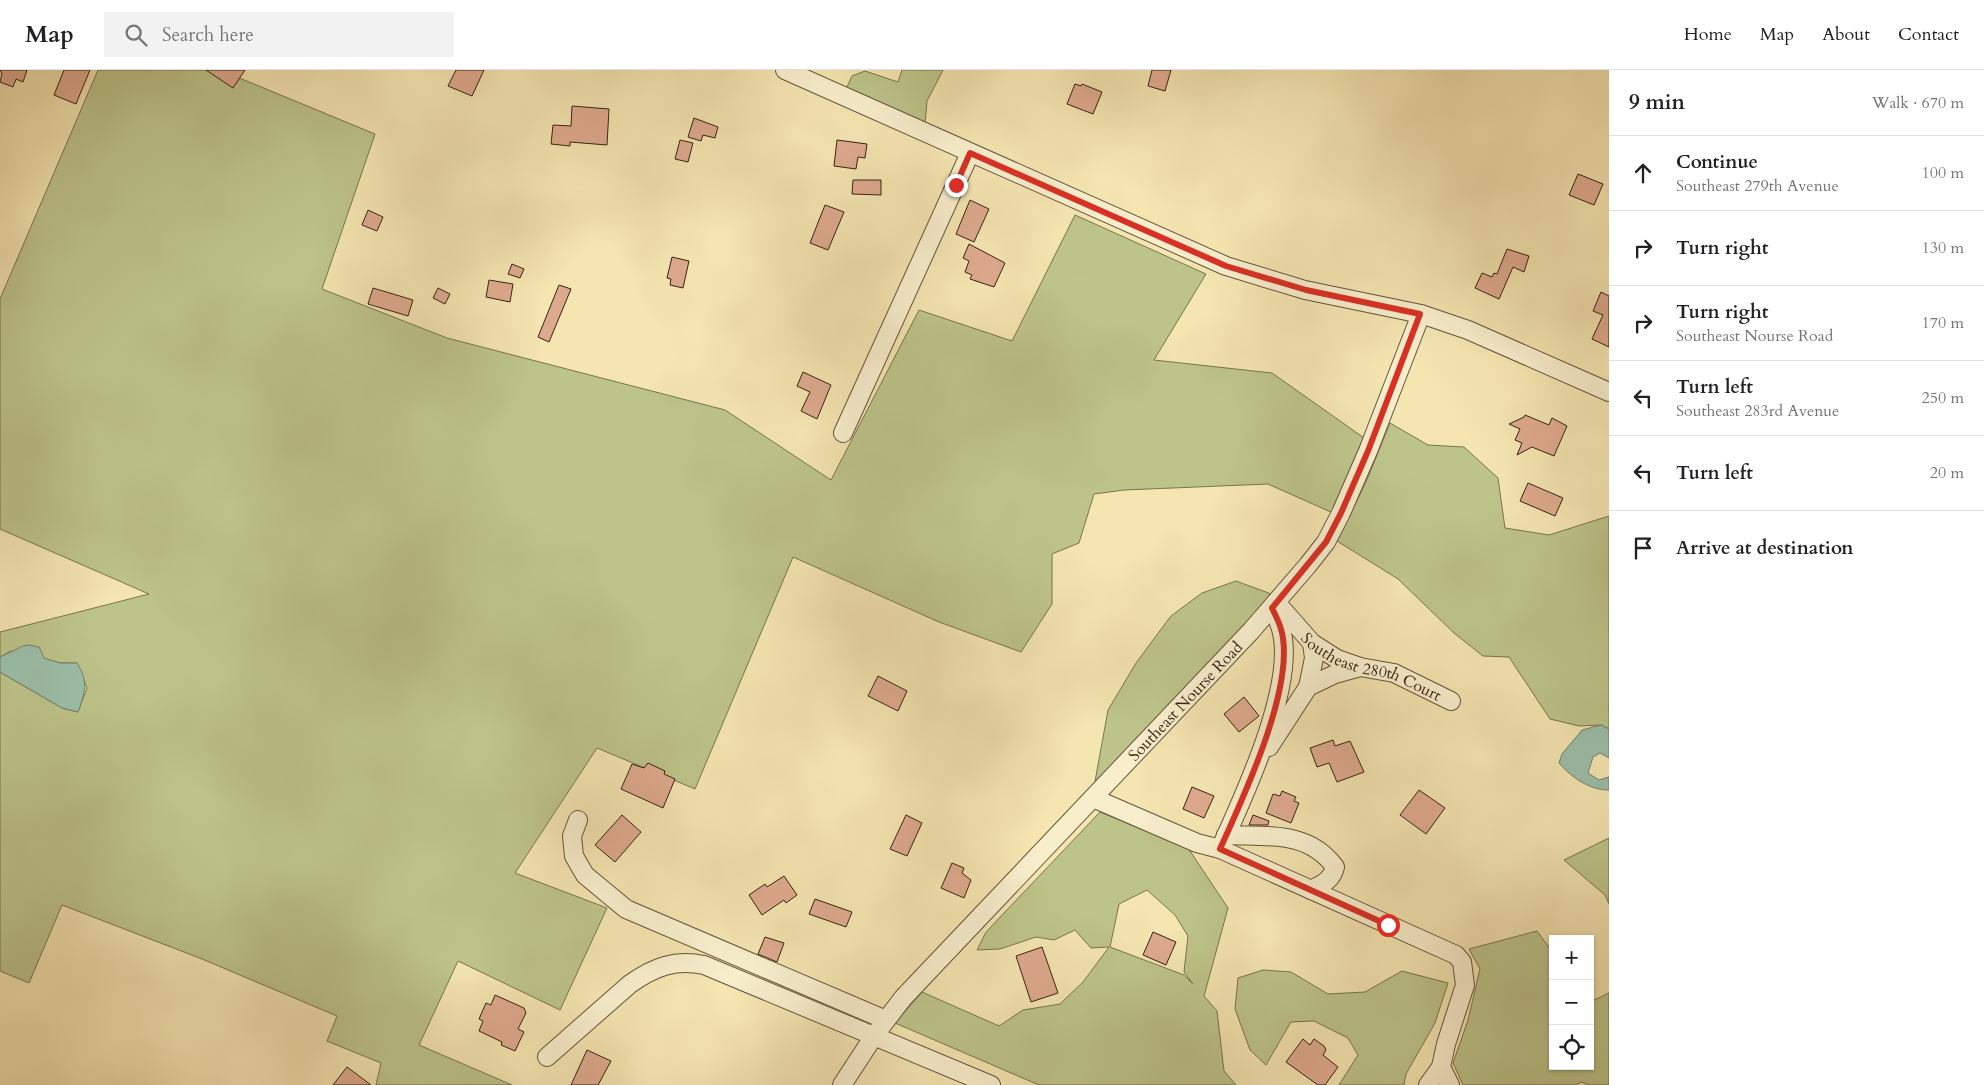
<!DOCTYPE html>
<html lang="en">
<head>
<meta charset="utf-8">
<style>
  :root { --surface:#fff; --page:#f2f2f2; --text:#202124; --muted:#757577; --line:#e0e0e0 }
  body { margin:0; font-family:Cardo,serif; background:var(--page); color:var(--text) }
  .controls { position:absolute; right:15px; bottom:15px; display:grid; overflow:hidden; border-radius:0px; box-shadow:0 1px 4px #0004 }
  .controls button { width:45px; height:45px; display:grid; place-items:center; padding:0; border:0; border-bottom:1px solid var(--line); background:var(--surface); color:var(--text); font:25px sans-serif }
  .stop { position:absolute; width:15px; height:15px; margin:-11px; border:4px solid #d93025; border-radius:50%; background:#fff }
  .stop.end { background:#d93025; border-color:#fff; box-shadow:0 1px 5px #0008 }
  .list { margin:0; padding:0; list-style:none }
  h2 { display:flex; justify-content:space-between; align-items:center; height:65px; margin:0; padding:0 20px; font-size:21px }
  h2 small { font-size:16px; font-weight:400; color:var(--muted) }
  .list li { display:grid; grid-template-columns:32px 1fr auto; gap:15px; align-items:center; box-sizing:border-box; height:75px; padding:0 20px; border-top:1px solid var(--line) }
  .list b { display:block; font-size:19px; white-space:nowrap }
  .list p { margin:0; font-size:16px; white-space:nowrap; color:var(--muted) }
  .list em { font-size:16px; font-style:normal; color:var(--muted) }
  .icon { flex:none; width:28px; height:28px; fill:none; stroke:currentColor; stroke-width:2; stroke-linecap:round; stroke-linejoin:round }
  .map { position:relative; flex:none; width:1609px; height:1015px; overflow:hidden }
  header { display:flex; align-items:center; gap:30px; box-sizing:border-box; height:70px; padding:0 25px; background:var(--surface); border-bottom:1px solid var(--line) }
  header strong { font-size:24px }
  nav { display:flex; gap:28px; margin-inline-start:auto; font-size:18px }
  .search { width:350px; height:45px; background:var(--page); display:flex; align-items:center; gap:12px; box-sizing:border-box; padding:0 18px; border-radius:0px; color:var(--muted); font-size:19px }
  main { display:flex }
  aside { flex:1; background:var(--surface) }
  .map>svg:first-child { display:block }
</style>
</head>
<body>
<header>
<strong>Map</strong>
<div class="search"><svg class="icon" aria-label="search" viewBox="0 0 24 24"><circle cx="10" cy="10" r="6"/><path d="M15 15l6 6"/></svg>Search here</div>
<nav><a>Home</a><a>Map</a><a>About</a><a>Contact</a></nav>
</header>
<main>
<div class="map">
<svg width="1609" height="1015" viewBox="0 0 1609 1015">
  <rect width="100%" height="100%" fill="#f4e5b1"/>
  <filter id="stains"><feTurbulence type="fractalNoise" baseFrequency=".004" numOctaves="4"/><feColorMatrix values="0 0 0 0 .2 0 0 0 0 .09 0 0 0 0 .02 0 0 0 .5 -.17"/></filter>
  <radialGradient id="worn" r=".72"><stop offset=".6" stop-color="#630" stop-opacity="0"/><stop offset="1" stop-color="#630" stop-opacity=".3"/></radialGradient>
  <path fill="#bdc48a" stroke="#78744e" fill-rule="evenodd" d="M98,0H220L375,64L322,219L447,268L725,340L831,410L919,240L1012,271L1075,145L1206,204L1154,290L1272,303L1367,370L1333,443L1268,414L1124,420L1094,424L1079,473L1052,484V534L1021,582L939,552L793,487L695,719L597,678L515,803L607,838L560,940L458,891L419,975L512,1015H376L381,993L327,971L337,946L202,889L62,835L29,913L0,901V602L62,638L78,642L87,618L77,593H60L11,581L0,587V562L149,524L0,459V229Z
    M902,0H943L927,31L925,55L845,21L852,6L865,1L898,12Z
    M1390,353L1428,375L1464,377L1498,408L1505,458L1549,465L1609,446V659L1601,655L1579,656L1550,649L1509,587L1483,586L1454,563L1398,509L1337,471L1366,412Z
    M1236,511L1274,525L1094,717L1108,640L1136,593L1171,546L1202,523Z
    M1100,742L1188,778L1228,838L1204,926L1217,941L1224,1001L1236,1015H1039L895,953L922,922L999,956L1023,940L1060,934L1083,912L1109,877L1091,878L1075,860L1054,870L1036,867L1000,879L977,880L986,862ZM1147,820L1175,845L1188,866L1184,902L1193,914L1184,905L1110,877L1119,834Z
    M1609,768V834L1605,825L1564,790Z
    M1537,861L1553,883V996H1590V932L1609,923V1015H1589L1581,1012L1576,1015H1463L1453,993L1468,950L1480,899L1469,879Z
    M1263,900L1291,902L1328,924L1365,922L1402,901L1448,913L1435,953L1406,1004L1404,1015H1339L1358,985L1348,968L1314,951L1291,952L1266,995L1250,980L1235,939L1238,908Z"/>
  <path fill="#9cbfa9" stroke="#72816d" d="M29,575L39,577L44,588L60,593H77C89,612 85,622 78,642L62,638L0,602V587L23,576Z
    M1601,655L1609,659V688L1600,683L1593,687L1588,703L1599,710L1609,707V720C1589,720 1571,707 1559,693L1562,684L1582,660Z"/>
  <path fill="#deaa8e" stroke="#342312" d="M0,0H27L23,12L16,9L13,17L0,12L2,4Z
    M64,0H90L76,34L54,25Z
    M206,0H245L233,18Z
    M456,0H484L472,26L448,16Z
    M1152,0H1171L1165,21L1148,16Z
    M1075,14L1081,16L1082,14L1102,22L1093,44L1067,34Z
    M572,36L609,39L607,75L570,72V76L551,74L553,55L571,56Z
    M694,48L718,57L715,68L703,65L701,71L688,67Z
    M680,70L693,73L688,92L675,89Z
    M837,70L867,74L865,88L858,87L856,99L834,96Z
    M1578,104L1603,114L1594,135L1569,125Z
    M853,110H881V125L852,124Z
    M970,130L989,139L974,172L956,164Z
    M825,135L844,142L828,180L810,173Z
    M368,140L383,147L377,161L362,155Z
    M969,174L1005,193L994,217L970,209L972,205L965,202L969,191L963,188Z
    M1507,179L1529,186L1524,202L1513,197L1499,229L1475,218L1482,203L1492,207L1494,203L1497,204Z
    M672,187L689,191L683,218L670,215L671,209L667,208Z
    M512,194L524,199L520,208L508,204Z
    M489,210L513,214L510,232L486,227Z
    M559,215L571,219L549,272L538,267Z
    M373,218L413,230L408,246L368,234Z
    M438,218L450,224L445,234L433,228Z
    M1601,222L1609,226V277L1592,269L1603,245L1593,241Z
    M803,302L831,315L817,349L801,341L810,322L797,316Z
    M1525,345L1549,355L1552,348L1567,356L1554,386L1532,377L1517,385L1522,373L1515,370L1520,359L1509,354L1524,347Z
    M1528,413L1563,428L1555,446L1520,431Z
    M878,606L907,621L898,641L868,626Z
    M1244,627L1259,646L1239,662L1224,644Z
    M1333,670L1335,676L1350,671L1364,702L1337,712L1329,693L1317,697L1310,678Z
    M648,693L665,701L664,704L675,709L663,738L621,719L632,694L644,698Z
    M1192,717L1214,726L1204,748L1183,739Z
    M1419,720L1445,738L1426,764L1400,745Z
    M1282,721L1296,727L1294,731L1299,733L1291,753L1266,743L1273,724L1280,726Z
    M622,745L641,762L615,792L595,775Z
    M906,745L922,753L907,786L890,779Z
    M1253,745L1269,751L1268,755H1249Z
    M952,793L964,798L962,803L971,810L964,828L941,818Z
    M784,806L797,825L786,833L784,830L762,845L749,825L765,814L767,817Z
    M815,829L852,842L846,857L809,844Z
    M1153,862L1176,872L1166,895L1143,885Z
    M765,867L784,873L777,892L758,884Z
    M1042,877L1058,923L1031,932L1016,886Z
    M495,925L524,938L526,943L518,959L524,962L515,981L501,975L502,972L479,961L483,951L479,949L486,933L491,935Z
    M1303,969L1310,975L1314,969L1324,976L1326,980L1323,985L1338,997L1325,1015H1318L1286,992Z
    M587,980L611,991L598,1015H571Z
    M347,997L371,1015H333Z"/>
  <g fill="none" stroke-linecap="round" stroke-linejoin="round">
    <defs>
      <g id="minor">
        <path d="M785,0L1226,196L1305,220L1421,244L1468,260L1609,322"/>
        <path d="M843,363L970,83"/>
        <path id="s1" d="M1276,532L1312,573L1337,589L1360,597L1394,603L1451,631"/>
        <path d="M1308,617L1314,588L1312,573"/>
        <path d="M1269,677L1308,617L1335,604L1360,597"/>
        <path d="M1093,728L1197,773L1220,779L1456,885L1462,892L1465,915L1446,974L1441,997L1450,1015"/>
        <path d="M578,750L572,766L574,786L585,805L626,839L886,950"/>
        <path d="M1226,765C1267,767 1308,760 1335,797C1332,810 1323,814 1311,820"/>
        <path d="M1220,779C1243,728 1297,614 1281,559C1279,551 1275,544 1272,538"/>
        <path d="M547,987L630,914C654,897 675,889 704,895L991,1015"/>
        <path id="s2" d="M842,1015L874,966L903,928L1251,561L1308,495L1326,472L1341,443L1368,381L1421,244"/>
        <path d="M1428,1015L1441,997"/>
      </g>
    </defs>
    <use href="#minor" stroke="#64543a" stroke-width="20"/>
    <use href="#minor" stroke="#f8eecc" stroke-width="18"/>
  </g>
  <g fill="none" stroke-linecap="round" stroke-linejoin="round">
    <path stroke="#d93025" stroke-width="6" d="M956,115L970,83L1226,196L1306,220L1420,244L1368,381L1341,443L1326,472L1272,538C1275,544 1279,552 1281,559C1297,614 1243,728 1220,779L1388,855"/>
  </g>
  <g text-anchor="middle" stroke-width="5" stroke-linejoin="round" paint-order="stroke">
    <g font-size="16" fill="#342312" stroke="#f8eecc">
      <text dy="6" stroke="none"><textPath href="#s1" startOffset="119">Southeast 280th Court</textPath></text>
      <text dy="6" stroke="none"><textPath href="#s2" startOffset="516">Southeast Nourse Road</textPath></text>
    </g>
  </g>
  <rect width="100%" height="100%" filter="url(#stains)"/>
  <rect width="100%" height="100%" fill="url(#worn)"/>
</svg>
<div class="controls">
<button>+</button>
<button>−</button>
<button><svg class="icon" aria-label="locate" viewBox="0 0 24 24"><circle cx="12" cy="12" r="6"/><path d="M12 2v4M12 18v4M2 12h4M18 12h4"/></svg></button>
</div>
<div class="stop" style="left:1388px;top:855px"></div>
<div class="stop end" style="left:956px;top:115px"></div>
</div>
<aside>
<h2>9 min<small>Walk · 670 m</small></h2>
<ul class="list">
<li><svg class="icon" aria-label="ahead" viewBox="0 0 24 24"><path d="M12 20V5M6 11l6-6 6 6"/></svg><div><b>Continue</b><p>Southeast 279th Avenue</p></div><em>100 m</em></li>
<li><svg class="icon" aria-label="right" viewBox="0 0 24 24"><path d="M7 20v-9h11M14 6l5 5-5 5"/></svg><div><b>Turn right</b></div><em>130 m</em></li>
<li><svg class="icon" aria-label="right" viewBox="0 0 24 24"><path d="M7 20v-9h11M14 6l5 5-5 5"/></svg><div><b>Turn right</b><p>Southeast Nourse Road</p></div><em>170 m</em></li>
<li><svg class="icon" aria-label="left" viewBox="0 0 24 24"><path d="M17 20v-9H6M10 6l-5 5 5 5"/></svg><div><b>Turn left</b><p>Southeast 283rd Avenue</p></div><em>250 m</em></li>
<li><svg class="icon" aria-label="left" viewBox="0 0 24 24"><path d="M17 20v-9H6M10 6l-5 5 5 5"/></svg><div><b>Turn left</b></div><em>20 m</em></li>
<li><svg class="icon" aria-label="arrive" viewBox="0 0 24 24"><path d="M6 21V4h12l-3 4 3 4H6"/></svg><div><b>Arrive at destination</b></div></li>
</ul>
</aside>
</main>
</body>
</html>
